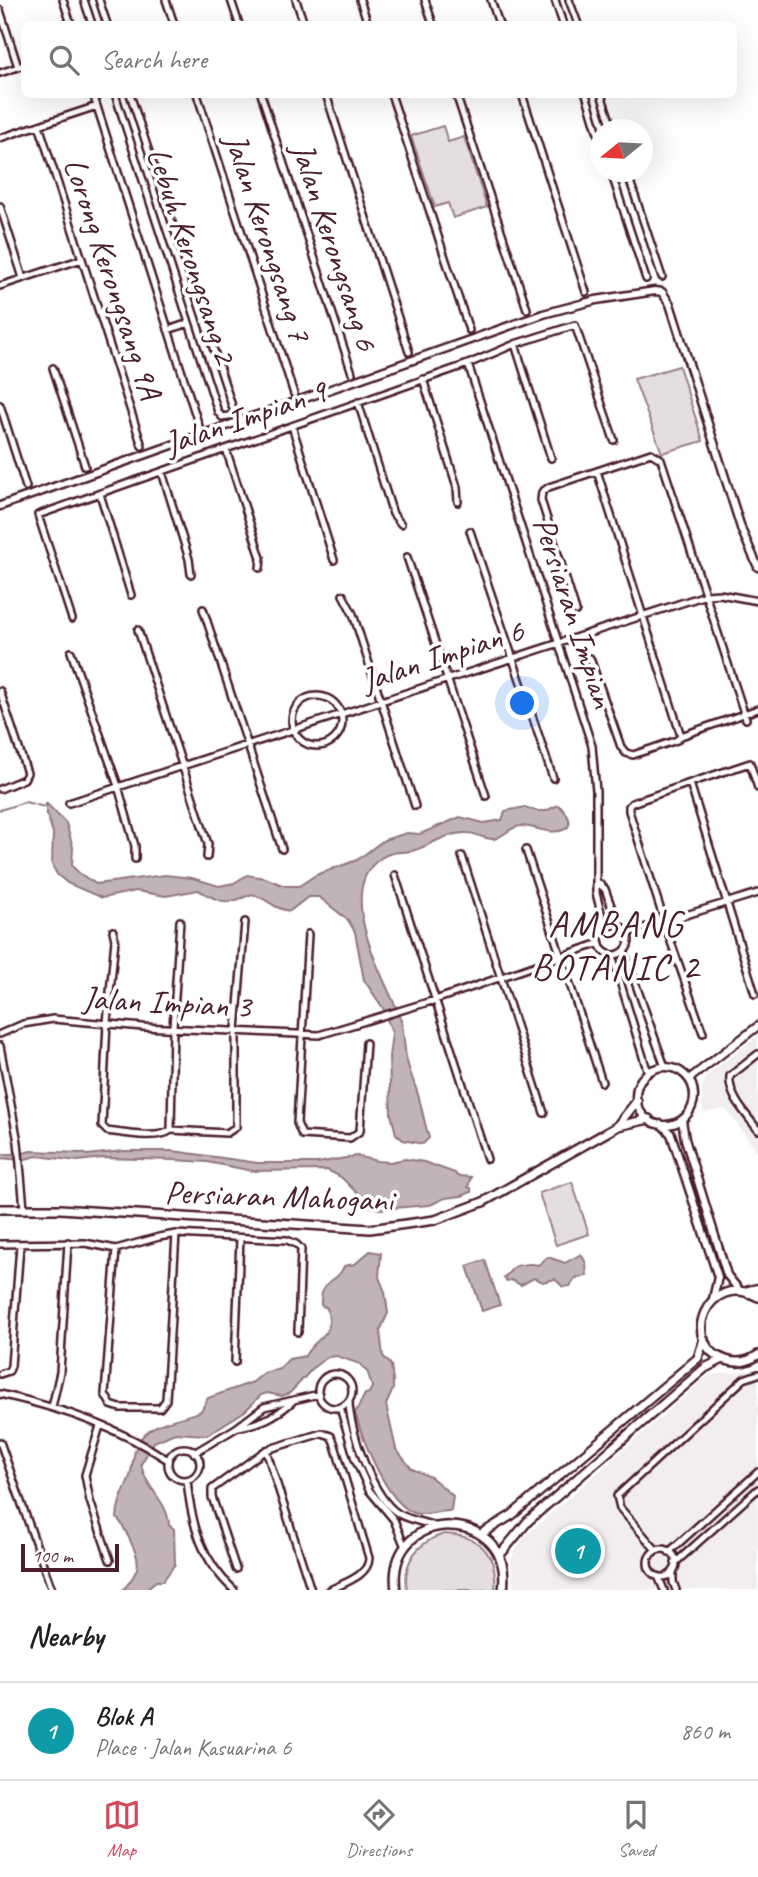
<!DOCTYPE html>
<html lang="en">
<head>
<meta charset="utf-8">
<style>
  :root { --surface:#fff; --page:#f6f6f6; --text:#202124; --muted:#757577; --line:#e0e0e0; --accent:#d1495b }
  body { margin:0; font-family:Caveat,sans-serif; background:var(--page); color:var(--text) }
  .compass { position:absolute; left:590px; top:119px; width:63px; height:63px; border-radius:50%; background:var(--surface); box-shadow:0 7px 28px #0002; rotate:252deg }
  .scale { position:absolute; left:21px; bottom:18px; width:98px; box-sizing:border-box; padding-left:7px; border:4px solid #4a1f2b; border-top:0; font-size:19px; line-height:24px; white-space:nowrap; color:#4a1f2b; -webkit-text-stroke:5px #fff; paint-order:stroke }
  .you { position:absolute; left:523px; top:704px; width:24px; height:24px; margin:-18px; border:5px solid #fff; border-radius:50%; background:#1a73e8; box-shadow:0 0 0 10px #1a73e833 }
  .badge { display:grid; place-items:center; width:46px; height:46px; border-radius:50%; background:var(--accent); color:#fff; font-size:23px; font-weight:700 }
  .pin { position:absolute; translate:-50% -50%; border:4px solid #fff; box-shadow:0 2px 7px #0006 }
  .list { margin:0; padding:0; list-style:none }
  h2 { display:flex; justify-content:space-between; align-items:center; height:91px; margin:0; padding:0 28px; font-size:30px }
  h2 small { font-size:23px; font-weight:400; color:var(--muted) }
  .list li { display:grid; grid-template-columns:46px 1fr auto; gap:21px; align-items:center; box-sizing:border-box; height:98px; padding:0 28px; border-top:2px solid var(--line) }
  .list b { display:block; font-size:26px; white-space:nowrap }
  .list p { margin:0; font-size:23px; white-space:nowrap; color:var(--muted) }
  .list em { font-size:23px; font-style:normal; color:var(--muted) }
  .icon { flex:none; width:38px; height:38px; fill:none; stroke:currentColor; stroke-width:2; stroke-linecap:round; stroke-linejoin:round }
  .map { position:relative; flex:none; width:758px; height:1590px; overflow:hidden }
  .search { position:absolute; background:var(--surface); box-shadow:0 7px 28px #0002; left:21px; right:21px; top:21px; height:77px; display:flex; align-items:center; gap:18px; box-sizing:border-box; padding:0 24px; border-radius:10px; color:var(--muted); font-size:26px }
  .sheet { height:189px; background:var(--surface) }
  nav { display:flex; justify-content:space-around; align-items:center; box-sizing:border-box; height:98px; border-top:2px solid var(--line); background:var(--surface); font-size:19px; color:var(--muted) }
  nav a { display:grid; justify-items:center; gap:4px }
  nav .on { color:var(--accent) }
  .map>svg:first-child { display:block }
</style>
</head>
<body>
<div class="map">
<svg width="758" height="1590" viewBox="0 0 758 1590">
  <rect width="100%" height="100%" fill="#fff"/>
  <filter id="ink" filterUnits="userSpaceOnUse"><feTurbulence type="fractalNoise" baseFrequency=".0143" numOctaves="2"/><feDisplacementMap in="SourceGraphic" scale="14" xChannelSelector="R" yChannelSelector="G"/><feConvolveMatrix kernelMatrix="1 2 1 2 8 2 1 2 1" color-interpolation-filters="sRGB"/></filter>
  <g filter="url(#ink)">
    <path fill="#f2eeef" d="M758,1036V1153L726,1109L703,1113L702,1089L706,1076Z
      M758,1367V1590H513L511,1558L523,1538L709,1375L755,1370Z"/>
    <path fill="#e5dee0" stroke="#987e86" stroke-width="2" d="M443,126L448,142L464,137L487,207L453,218L448,203L435,207L411,136Z
      M679,366L703,441L662,453L634,379Z
      M572,1182L589,1234L556,1245L539,1193Z
      M444,1534C480,1535 498,1554 495,1590H407C402,1561 418,1542 444,1534Z"/>
    <path fill="#c1b3b6" stroke="#91787e" stroke-width="2" d="M46,803L66,823L73,847L72,866L79,873L96,884L165,875L192,878L219,886L234,883L247,875L265,878L285,886H299L316,875L357,860L384,840L407,833L420,834L460,817L484,823L502,820L505,811L525,807L536,811H546L558,805C565,810 577,825 563,830C550,835 534,826 521,826C510,826 503,838 493,839C483,839 476,833 467,833C447,832 430,846 412,851C401,853 390,851 381,858C333,890 383,976 399,1014C405,1028 403,1046 407,1061C410,1075 417,1088 420,1102C423,1114 425,1125 429,1138L423,1144L403,1140L396,1134L391,1114L389,1057L392,1033L383,1008L364,980L355,932L348,920L319,897H308L290,911C273,909 269,899 252,894C225,906 223,903 198,890L166,896L136,891L102,898L67,883L57,874L52,865L53,833L46,812Z
      M30,1151L82,1153L87,1155L124,1151H173L258,1163H317L357,1156L377,1161L390,1162L405,1159L424,1162L455,1173L457,1176L471,1177L468,1187L471,1188V1192L462,1196L445,1198L430,1205L380,1209L371,1207L341,1177L327,1170L253,1171L207,1162L174,1160L103,1158L78,1161L37,1156L22,1160L0,1158V1154H21Z
      M370,1251L381,1253L379,1277L385,1292L388,1313L380,1331L383,1356L391,1365L393,1381V1389L386,1405L396,1449L412,1469L431,1477L453,1496L451,1511C440,1510 424,1517 414,1513C386,1502 363,1440 355,1413L365,1394L369,1393L372,1387L368,1373L360,1364L337,1356L328,1357L315,1366L290,1393L282,1396L267,1393L261,1395L245,1411L207,1435L175,1433L154,1442L141,1464C145,1488 168,1501 169,1525L174,1529L175,1564L163,1581H156L145,1590H123C142,1568 141,1563 129,1538C125,1531 123,1524 117,1518C117,1503 125,1490 130,1476C133,1465 133,1452 138,1443C149,1420 182,1420 201,1411L208,1398L253,1382L264,1373L279,1369L289,1359L305,1356C316,1335 335,1339 327,1308L321,1305C320,1276 336,1286 344,1266L355,1264Z
      M581,1254L586,1263L587,1276L576,1278L570,1286L563,1287L555,1279L543,1282L534,1278L521,1285L511,1280L506,1281L504,1277C508,1275 509,1272 512,1269C516,1264 532,1263 538,1265L548,1257L565,1263Z
      M485,1260L500,1305L482,1311L467,1266Z"/>
    <g fill="none" stroke-linecap="round" stroke-linejoin="round">
      <path stroke="#91787e" stroke-width="2" d="M0,810L25,802L45,807"/>
      <defs>
        <path id="minor" d="M63,0L71,24
          M84,0L92,24
          M99,0L107,24
          M166,0L174,24
          M231,0L239,24
          M296,0L304,24
          M360,0L368,24
          M425,0L433,24
          M491,0L499,24
          M555,0L563,24
          M569,0L578,24
          M0,10L18,67
          M0,73L24,65
          M93,94L199,426
          M115,94L218,412L222,417L235,415L130,94
          M197,94L294,394
          M261,94L352,373
          M326,94L409,352
          M391,94L469,330
          M456,94L527,309
          M522,94L586,292
          M586,94L600,140
          M601,94L613,130
          M39,125L142,446
          M0,138L97,106
          M611,172L646,279
          M627,172L662,277
          M0,206L23,278
          M0,286L82,259
          M168,330L189,323
          M515,344L551,458
          M468,364L592,746L596,791V893L605,928
          M53,368L85,466
          M423,379L457,487L458,502
          M358,402L393,514L401,524
          M0,405L26,487
          M292,426L334,560
          M226,449L261,558L260,568
          M597,471L651,453L661,459L746,719
          M162,472L189,559L191,574
          M100,494L131,595
          M470,531L553,778
          M407,557L486,796
          M343,595L353,614L415,806
          M203,609L282,849
          M576,611L541,500L542,492L549,487L597,471L681,736L677,740L633,755L626,753L621,747L590,658
          M72,619L38,515L468,364L515,344L575,325L614,440
          M138,630L208,844L207,857
          M71,652L118,786L135,846V859
          M0,691L27,773L24,779L0,789
          M292 721a25 25 0 1 1 50 0a25 25 0 1 1-50 0Z
          M681,736L758,709
          M690,783L750,763L758,788
          M69,803L706,595L720,594L758,601
          M526,850L602,1082
          M462,856L544,1113
          M395,875L487,1159
          M597,882L605,889L618,925
          M599 940a15 15 0 1 1 30 0a15 15 0 1 1-30 0Z
          M113,931L115,940L107,1023L102,1126L107,1131C123,1133 159,1140 171,1130L227,1133L236,1127V1030L245,922
          M627,933L758,893
          M308,934L297,1123L302,1135L350,1138L360,1131L366,1043
          M624,951L665,1067
          M612,955L648,1073
          M703,1033L671,942L629,811V806L632,803L690,783L755,994
          M0,1034L23,1024L53,1019L143,1027L319,1035L435,1000L600,943
          M0,1046L18,1142L24,1208
          M758,1054L730,1076C728,1096 746,1114 758,1130
          M171,1130L173,1027L180,921
          M0,1244L85,1243L116,1249L159,1237L176,1234L287,1240L296,1244L301,1249L298,1332
          M116,1249L105,1394L111,1405L120,1408H160L166,1400L176,1234
          M235,1362L240,1238
          M0,1374L9,1371L11,1366L20,1245
          M318 1391a17 17 0 1 1 34 0a17 17 0 1 1-34 0Z
          M0,1394C58,1407 118,1427 168,1460
          M349,1401C349,1429 373,1499 399,1514C409,1520 424,1522 435,1526
          M52,1407L60,1372L68,1242
          M340,1407L355,1459L369,1490L394,1520L405,1547
          M100,1426L85,1475L90,1501L110,1560
          M239,1427C261,1423 275,1417 292,1402
          M0,1442L52,1590
          M168 1464a16 16 0 1 1 32 0a16 16 0 1 1-32 0Z
          M266,1450L311,1590
          M194,1453L236,1428L264,1407L319,1394
          M187,1480C191,1523 201,1560 234,1590
          M648 1563a14 14 0 1 1 28 0a14 14 0 1 1-28 0Z
          M656,1550L620,1508L617,1496L744,1379L758,1374
          M669,1552L758,1472
          M675,1563L758,1489
          M236,1569L212,1497V1489L266,1450L322,1433L331,1436L334,1442L369,1558C369,1576 343,1583 330,1590
          M673,1571V1582L676,1590
          M658,1576L664,1590"/>
        <path id="tertiary" d="M0,506L543,314L596,300L655,291L662,292L670,304L742,531L758,567
          M636 1096a29 29 0 1 1 58 0a29 29 0 1 1-58 0Z
          M689,1079L758,1026
          M682,1120L685,1139L727,1275L739,1290
          M661,1124L671,1134L718,1277L713,1299"/>
        <path id="secondary" d="M618,1125L637,1101
          M0,1209H60L370,1229L435,1220L483,1202L618,1126L649,1119
          M758,1297C707,1270 678,1344 726,1360C737,1364 748,1362 758,1355
          M481,1534L512,1515L698,1358L704,1339
          M499,1556L528,1521L705,1368L723,1359
          M396,1590C384,1504 515,1505 503,1590"/>
        <path id="motorway" d="M749,1292L758,1290"/>
      </defs>
      <use href="#minor" stroke="#4a1f2b" stroke-width="10"/>
      <use href="#tertiary" stroke="#4a1f2b" stroke-width="11"/>
      <use href="#secondary" stroke="#4a1f2b" stroke-width="12"/>
      <use href="#motorway" stroke="#4a1f2b" stroke-width="15"/>
      <use href="#minor" stroke="#fff" stroke-width="5"/>
      <use href="#tertiary" stroke="#fff" stroke-width="6"/>
      <use href="#secondary" stroke="#fff" stroke-width="7"/>
      <use href="#motorway" stroke="#fff" stroke-width="10"/>
    </g>
  </g>
  <g text-anchor="middle" stroke-width="7" stroke-linejoin="round" paint-order="stroke">
    <g font-size="33" fill="#4a1f2b" stroke="#fff">
      <text transform="translate(269 237) rotate(72)" y="12">Jalan Kerongsang 7</text>
      <text transform="translate(336 246) rotate(72)" y="12">Jalan Kerongsang 6</text>
      <text transform="translate(193 255) rotate(72)" y="12">Lebuh Kerongsang 2</text>
      <text transform="translate(114 278) rotate(72)" y="12">Lorong Kerongsang 9A</text>
      <text transform="translate(245 416) rotate(-19)" y="12">Jalan Impian 9</text>
      <text transform="translate(575 612) rotate(72)" y="12">Persiaran Impian</text>
      <text transform="translate(442 654) rotate(-18)" y="12">Jalan Impian 6</text>
      <text transform="translate(167 1001) rotate(3)" y="12">Jalan Impian 3</text>
      <text transform="translate(279 1195) rotate(2)" y="12">Persiaran Mahogani</text>
    </g>
    <g font-size="37" letter-spacing="2" fill="#4a1f2b" stroke="#fff">
      <text x="616" y="936">AMBANG<tspan x="616" dy="43">BOTANIC 2</tspan></text>
    </g>
  </g>
</svg>
<svg class="compass" viewBox="-18 -18 36 36"><path d="M0-13l5 13h-10z" fill="#e53935"/><path d="M0 13l5-13h-10z" fill="#757577"/></svg>
<div class="scale">100 m</div>
<div class="you"></div>
<div class="pin badge" style="left:578px;top:1551px;background:#0f9aa8">1</div>
<div class="search"><svg class="icon" aria-label="search" viewBox="0 0 24 24"><circle cx="10" cy="10" r="6"/><path d="M15 15l6 6"/></svg>Search here</div>
</div>
<section class="sheet">
<h2>Nearby<small></small></h2>
<ul class="list">
<li><span class="badge" style="background:#0f9aa8">1</span><div><b>Blok A</b><p>Place · Jalan Kasuarina 6</p></div><em>860 m</em></li>
</ul>
</section>
<nav>
<a class="on"><svg class="icon" aria-label="map" viewBox="0 0 24 24"><path d="M3 6l6-2 6 2 6-2v14l-6 2-6-2-6 2zM9 4v14M15 6v14"/></svg>Map</a>
<a><svg class="icon" aria-label="directions" viewBox="0 0 24 24"><path d="M12 3l9 9-9 9-9-9zM9 14v-3h6M13 9l2 2-2 2"/></svg>Directions</a>
<a><svg class="icon" aria-label="saved" viewBox="0 0 24 24"><path d="M7 4h10v16l-5-4-5 4z"/></svg>Saved</a>
</nav>
</body>
</html>
